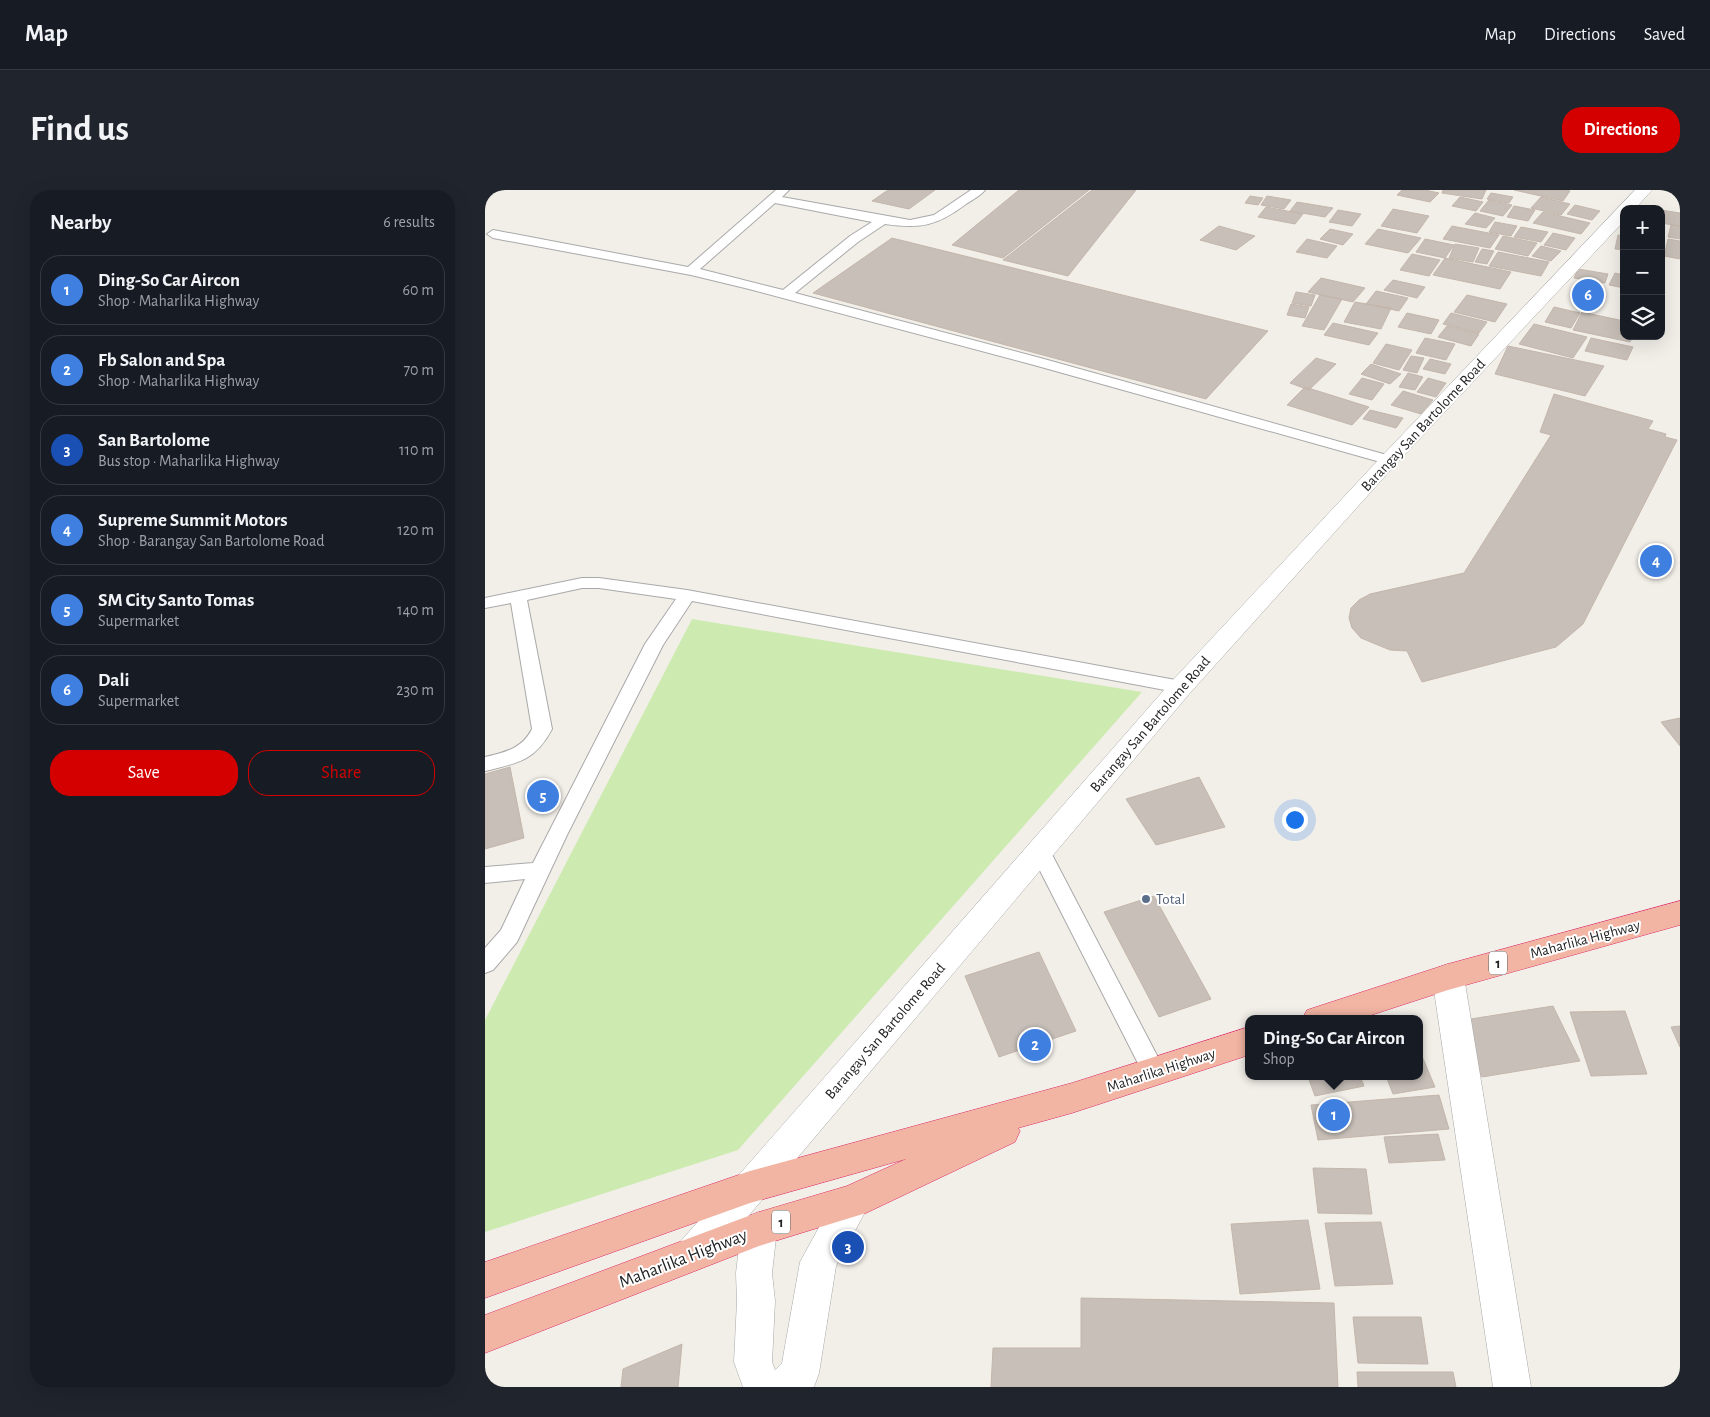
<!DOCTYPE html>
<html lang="en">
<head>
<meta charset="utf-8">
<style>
  :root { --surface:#171b24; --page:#20242c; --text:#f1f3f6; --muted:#9ea1a6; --line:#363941; --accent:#d40000 }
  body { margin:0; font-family:"Alegreya Sans",sans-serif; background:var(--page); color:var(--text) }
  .controls { position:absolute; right:15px; top:15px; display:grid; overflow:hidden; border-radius:10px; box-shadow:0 5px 20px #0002 }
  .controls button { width:45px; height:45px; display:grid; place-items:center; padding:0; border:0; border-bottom:1px solid var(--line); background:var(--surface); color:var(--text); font:25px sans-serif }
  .you { position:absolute; left:809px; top:629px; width:18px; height:18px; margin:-12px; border:4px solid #fff; border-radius:50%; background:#1a73e8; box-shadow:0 0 0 8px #1a73e833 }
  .badge { display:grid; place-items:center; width:32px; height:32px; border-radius:50%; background:var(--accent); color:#fff; font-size:16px; font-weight:700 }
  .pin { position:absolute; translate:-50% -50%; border:2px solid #fff; box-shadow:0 1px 5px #0006 }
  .popup { position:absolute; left:760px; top:825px; width:178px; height:65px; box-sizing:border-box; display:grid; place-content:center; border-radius:10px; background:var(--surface); filter:drop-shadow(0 1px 4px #0005); font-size:16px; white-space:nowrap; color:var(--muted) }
  .popup b { font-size:19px; color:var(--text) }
  .popup::after { content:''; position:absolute; left:50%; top:100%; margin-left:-10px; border:10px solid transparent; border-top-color:var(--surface) }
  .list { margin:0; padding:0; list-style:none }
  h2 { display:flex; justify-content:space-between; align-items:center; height:65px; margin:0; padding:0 20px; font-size:21px }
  h2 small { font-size:16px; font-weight:400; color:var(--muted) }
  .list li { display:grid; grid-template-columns:32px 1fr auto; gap:15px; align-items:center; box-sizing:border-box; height:70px; margin:0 10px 10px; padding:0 10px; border:1px solid var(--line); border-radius:20px }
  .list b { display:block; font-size:19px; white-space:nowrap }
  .list p { margin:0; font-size:16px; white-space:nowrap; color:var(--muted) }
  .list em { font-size:16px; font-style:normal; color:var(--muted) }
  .actions { display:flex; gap:10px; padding:15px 20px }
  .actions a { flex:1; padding:11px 0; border:1px solid var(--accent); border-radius:20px; text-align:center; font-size:18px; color:var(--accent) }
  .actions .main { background:var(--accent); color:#fff }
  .icon { flex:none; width:28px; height:28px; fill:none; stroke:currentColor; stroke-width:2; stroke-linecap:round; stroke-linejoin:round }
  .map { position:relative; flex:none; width:1195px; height:1197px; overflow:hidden; border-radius:20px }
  header { display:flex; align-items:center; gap:30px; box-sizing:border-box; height:70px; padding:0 25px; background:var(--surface); border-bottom:1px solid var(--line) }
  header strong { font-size:24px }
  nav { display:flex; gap:28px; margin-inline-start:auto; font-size:18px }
  .intro { display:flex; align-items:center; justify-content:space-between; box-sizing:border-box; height:120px; padding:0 30px }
  h1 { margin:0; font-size:35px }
  .button { padding:12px 22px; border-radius:20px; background:var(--accent); color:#fff; font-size:18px; font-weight:700 }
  main { display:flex; gap:30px; padding:0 30px }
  aside { flex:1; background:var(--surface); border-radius:20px; box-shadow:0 5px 20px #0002 }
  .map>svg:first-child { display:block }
</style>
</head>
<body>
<header>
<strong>Map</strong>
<nav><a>Map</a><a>Directions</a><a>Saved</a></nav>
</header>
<div class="intro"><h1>Find us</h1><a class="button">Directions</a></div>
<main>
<aside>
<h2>Nearby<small>6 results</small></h2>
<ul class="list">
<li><span class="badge" style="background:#3f7fe0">1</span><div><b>Ding-So Car Aircon</b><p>Shop · Maharlika Highway</p></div><em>60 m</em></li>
<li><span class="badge" style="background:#3f7fe0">2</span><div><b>Fb Salon and Spa</b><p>Shop · Maharlika Highway</p></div><em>70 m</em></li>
<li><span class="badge" style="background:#1a4fb4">3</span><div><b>San Bartolome</b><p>Bus stop · Maharlika Highway</p></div><em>110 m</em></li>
<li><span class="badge" style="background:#3f7fe0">4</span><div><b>Supreme Summit Motors</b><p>Shop · Barangay San Bartolome Road</p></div><em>120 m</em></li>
<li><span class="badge" style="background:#3f7fe0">5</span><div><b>SM City Santo Tomas</b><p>Supermarket</p></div><em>140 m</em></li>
<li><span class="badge" style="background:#3f7fe0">6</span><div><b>Dali</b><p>Supermarket</p></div><em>230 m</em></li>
</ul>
<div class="actions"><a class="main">Save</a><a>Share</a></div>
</aside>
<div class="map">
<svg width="1195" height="1197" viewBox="0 0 1195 1197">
  <rect width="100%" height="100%" fill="#f2efe9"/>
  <path fill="#cdebb0" d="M207,429L657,502L253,960L0,1042V830Z"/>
  <path fill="#c7bfb8" stroke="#c4b6ab" d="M403,0H450L424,19L387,11Z
    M534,0H604L518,68L467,55Z
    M607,0H651L583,86L518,70Z
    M917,0H940L954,3L945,12L912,5Z
    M958,0H1001L997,9L957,3Z
    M1029,0H1082L1085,1L1078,11Z
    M1006,3L1028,7L1024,13L1002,9Z
    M765,6L778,8L773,15L760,13Z
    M782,6L806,10L799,19L776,15Z
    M975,7L998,12L991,21L967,16Z
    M1056,7L1085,14L1076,25L1046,18Z
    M1004,10L1027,15L1018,26L995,21Z
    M812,12L848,18L840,27L805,21Z
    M1090,15L1115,21L1107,30L1082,24Z
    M1029,16L1050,20L1043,31L1022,27Z
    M781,17L818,24L810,34L773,27Z
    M908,19L944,26L932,43L896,36Z
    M853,20L876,24L867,36L844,32Z
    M1176,20L1195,23V36L1176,33Z
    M1058,22L1105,33L1096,44L1048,33Z
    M990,23L1010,28L1001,38L980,34Z
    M1010,32L1032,36L1026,46L1004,42Z
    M1186,35L1195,36V49L1183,47Z
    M734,36L770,46L751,60L715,50Z
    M967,36L1014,45L1005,58L958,49Z
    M1036,37L1063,42L1056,52L1029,47Z
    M845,39L868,44L858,55L835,49Z
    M893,39L936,48L923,63L880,54Z
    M1068,43L1090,48L1081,60L1059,55Z
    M1133,45L1139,46V60L1130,59Z
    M1018,46L1052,53L1043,66L1010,59Z
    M407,48L783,141L721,209L328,103Z
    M822,49L852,56L842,68L811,62Z
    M940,49L969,55L960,68L931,62Z
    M1183,49L1195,51V69L1179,66Z
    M970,54L994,58L988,72L964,68Z
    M1056,56L1076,61L1066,71L1047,66Z
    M997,59L1009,61L1002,74L990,72Z
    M1013,62L1064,72L1056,86L1004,76Z
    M927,64L955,70L944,86L915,80Z
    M960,68L1026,82L1015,99L948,85Z
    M1093,79L1123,84L1120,93L1089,88Z
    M1130,83L1139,85V98L1124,95Z
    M836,88L880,98L868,112L823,102Z
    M908,90L940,97L932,108L899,100Z
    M891,101L923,108L914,121L881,114Z
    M811,102L830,105L826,116L807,113Z
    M835,105L857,109L839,140L817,136Z
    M982,105L1022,114L1010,132L969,122Z
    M870,112L906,118L896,139L859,132Z
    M806,114L824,117L820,128L802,125Z
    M1069,117L1095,123L1086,138L1060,132Z
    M1097,122L1139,131V146H1148L1145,152L1088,140Z
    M922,123L954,130L946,144L913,137Z
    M966,123L1002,132L994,143L958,134Z
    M848,133L893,143L884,155L839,145Z
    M1049,134L1102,147L1088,168L1034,154Z
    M962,136L994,144L986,156L953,147Z
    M940,148L970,154L961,170L931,163Z
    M1106,148L1148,157L1142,170L1100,161Z
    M901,154L927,160L914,180L888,173Z
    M1023,156L1119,176L1100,206L1010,184Z
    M926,166L939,168L932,183L918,180Z
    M831,168L851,174L824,200L805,193Z
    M945,169L966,174L960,184L938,179Z
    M886,174L916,184L905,194L876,184Z
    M923,183L938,187L930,200L914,197Z
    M877,188L899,194L887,210L864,204Z
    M943,188L961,193L951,207L932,202Z
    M820,197L884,217L867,235L802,215Z
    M918,201L948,210L936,224L906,215Z
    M1069,204L1168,231L1163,239L1181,244L1180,247L1192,250L1098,434L1071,457L937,492L922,461L905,460L876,448L867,438L864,428L866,418L874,410L885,404L979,383L1066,245L1055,242Z
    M885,220L918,228L911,238L878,229Z
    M1195,528V556L1176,532Z
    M25,577L39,648L0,659V584Z
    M714,587L740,637L671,655L641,609Z
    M669,706L726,809L674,827L619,722Z
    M554,762L591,841L514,867L480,786Z
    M1068,816L1095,871L997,887L973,831Z
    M1140,821L1162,884L1106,886L1085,822Z
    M1195,836V857L1186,837Z
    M934,859L950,897L908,904L901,886H934Z
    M829,886H875L879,896L830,906L823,887Z
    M954,905L964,939L833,950L826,915Z
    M953,944L960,970L904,973L899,947Z
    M828,978L881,979L887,1024L833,1023Z
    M823,1030L835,1099L755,1104L746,1034Z
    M896,1032L908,1094L850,1096L840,1033Z
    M596,1108L849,1113L853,1197H506L508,1158H596Z
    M868,1127H936L943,1174L873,1173Z
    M197,1154L193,1197H136L138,1179Z
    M872,1182H968L971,1197H873Z"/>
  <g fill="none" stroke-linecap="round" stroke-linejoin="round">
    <defs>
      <path id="service" d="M291,0H304L297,7L425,30L449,25L486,0H500C495,6 487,10 481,14C452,36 436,39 400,34L373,52L310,103L559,169L909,267L912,270L909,273H899L549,175L264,99L206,85L8,48L2,44L8,40L203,77ZM290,13L387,32L365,46L298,100L215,79Z
        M97,388H114L202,400L696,491L703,493L705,497L703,501L696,503L207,411L178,455L82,645L32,752L8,780L0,783V758L16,740L40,689L0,693V677L48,673L160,454L191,409L114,398H97L42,410L67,539C50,571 33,573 0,581V567C20,562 37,559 47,539L26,413L0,418V408Z
        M555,653L562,655L677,875L681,882L677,889L669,892L661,889L545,661L548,655Z"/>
      <path id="minor" d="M963,774L974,778L979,787L1046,1197H1008L947,787L952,778Z
        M368,995L381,999L386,1011L351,1076L334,1183L329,1197H258L249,1172L252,1111L251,1083L256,1039L261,1027L274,1022L287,1027L292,1039L287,1083L290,1111L287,1172L290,1180L297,1173L315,1072L355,999Z"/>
      <path id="tertiary" d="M1150,0H1167L1150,19H1139V31L911,274L705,503L222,1075L209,1080L196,1075L191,1063L196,1051L687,491L897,266Z"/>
      <path id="trunk" d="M1195,711V735L963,800L874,829H817L822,820L963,774Z
        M764,837V865L587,923L533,938L535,941L530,952L381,1023L274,1056L0,1163V1125L274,1022L362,996L421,969L265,1013L0,1108V1072L265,981L587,893Z"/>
    </defs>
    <use href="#service" stroke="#a9a9a9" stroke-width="2"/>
    <use href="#minor" stroke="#a9a9a9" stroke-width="1"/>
    <use href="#tertiary" stroke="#a9a9a9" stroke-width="1"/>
    <use href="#trunk" stroke="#dc2a67" stroke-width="1"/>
    <use href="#service" fill="#fff" fill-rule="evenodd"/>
    <use href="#minor" fill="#fff" fill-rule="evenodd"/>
    <use href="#tertiary" fill="#fff" fill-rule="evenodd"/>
    <use href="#trunk" fill="#f2b4a3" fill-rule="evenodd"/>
  </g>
  <circle fill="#5c6f8a" stroke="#fff" stroke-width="2" cx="661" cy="709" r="5"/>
  <g text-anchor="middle" stroke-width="4" stroke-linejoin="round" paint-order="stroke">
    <g fill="#fff" stroke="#646464" stroke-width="1">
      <rect x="1004" y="761.5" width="18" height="23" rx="4"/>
      <rect x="287" y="1020.5" width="18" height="23" rx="4"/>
    </g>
    <g font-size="14" font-weight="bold" fill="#222">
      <text x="1013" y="778">1</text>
      <text x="296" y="1037">1</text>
    </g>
    <g font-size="15" fill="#222" stroke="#fff">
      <text transform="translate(938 235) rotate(-47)" y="5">Barangay San Bartolome Road</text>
      <text transform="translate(665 534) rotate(-49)" y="5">Barangay San Bartolome Road</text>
      <text transform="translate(1100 749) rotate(-15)" y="5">Maharlika Highway</text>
      <text transform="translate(400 841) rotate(-49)" y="5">Barangay San Bartolome Road</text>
      <text transform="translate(676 880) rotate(-18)" y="5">Maharlika Highway</text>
    </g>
    <g font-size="15" fill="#4e5e75" stroke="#fff" text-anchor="start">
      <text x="671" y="714">Total</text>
    </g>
    <g font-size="18" fill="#222" stroke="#fff">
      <text transform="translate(198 1068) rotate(-21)" y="6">Maharlika Highway</text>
    </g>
  </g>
</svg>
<div class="controls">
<button>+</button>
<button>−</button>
<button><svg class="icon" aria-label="layers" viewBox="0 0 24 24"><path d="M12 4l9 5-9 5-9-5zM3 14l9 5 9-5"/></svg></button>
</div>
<div class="you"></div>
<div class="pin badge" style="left:849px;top:925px;background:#3f7fe0">1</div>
<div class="popup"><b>Ding-So Car Aircon</b>Shop</div>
<div class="pin badge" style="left:550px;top:855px;background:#3f7fe0">2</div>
<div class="pin badge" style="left:363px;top:1057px;background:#1a4fb4">3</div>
<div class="pin badge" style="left:1171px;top:371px;background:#3f7fe0">4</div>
<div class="pin badge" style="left:58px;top:606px;background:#3f7fe0">5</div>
<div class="pin badge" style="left:1103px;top:105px;background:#3f7fe0">6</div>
</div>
</main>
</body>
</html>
